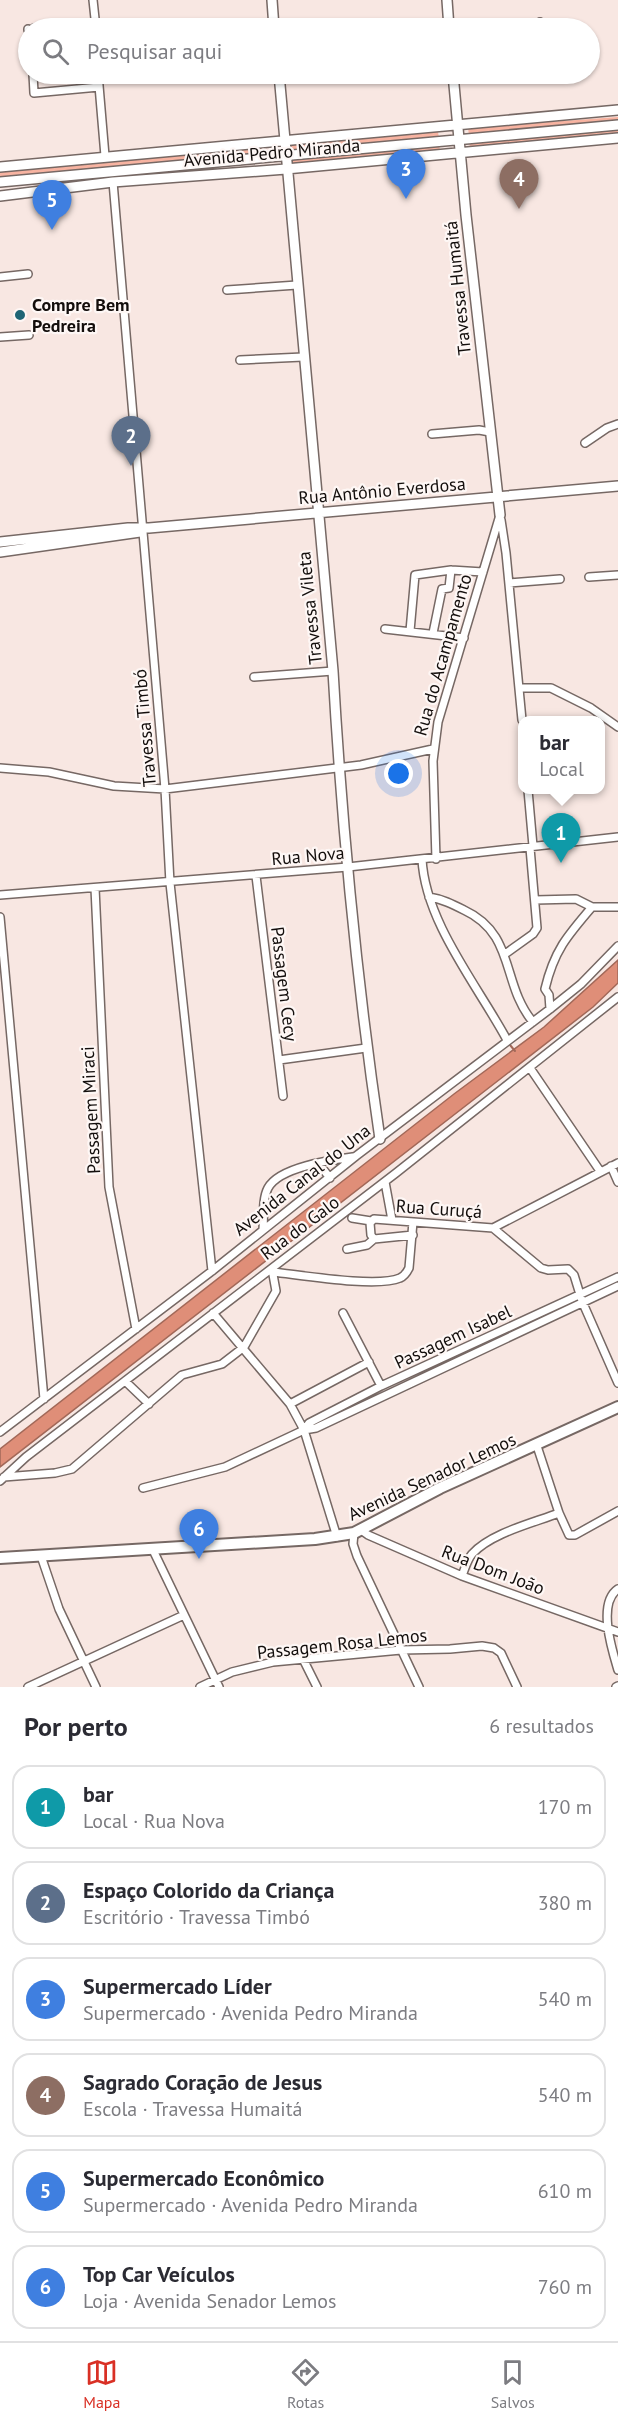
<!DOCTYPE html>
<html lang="pt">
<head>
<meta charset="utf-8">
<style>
  :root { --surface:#fff; --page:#f2f2f3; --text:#2b2b33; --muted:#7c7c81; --line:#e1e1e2; --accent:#d93025 }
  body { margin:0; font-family:"PT Sans",sans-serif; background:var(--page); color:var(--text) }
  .you { position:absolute; left:399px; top:774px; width:21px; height:21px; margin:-15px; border:4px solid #fff; border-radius:50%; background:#1a73e8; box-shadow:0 0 0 9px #1a73e833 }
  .badge { display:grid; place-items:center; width:39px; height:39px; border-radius:50%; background:var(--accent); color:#fff; font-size:20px; font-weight:700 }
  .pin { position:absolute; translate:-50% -50px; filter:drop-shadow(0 2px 3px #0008) }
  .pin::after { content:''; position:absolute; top:32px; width:21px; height:18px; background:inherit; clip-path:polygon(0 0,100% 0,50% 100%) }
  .popup { position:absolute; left:518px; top:716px; width:87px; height:78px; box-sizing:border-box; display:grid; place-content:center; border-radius:12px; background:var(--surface); filter:drop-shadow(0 2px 4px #0005); font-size:20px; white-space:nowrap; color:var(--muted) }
  .popup b { font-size:22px; color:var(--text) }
  .popup::after { content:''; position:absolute; left:50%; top:100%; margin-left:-12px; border:12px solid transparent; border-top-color:var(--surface) }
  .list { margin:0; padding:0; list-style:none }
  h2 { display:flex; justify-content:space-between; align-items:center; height:78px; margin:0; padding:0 24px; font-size:26px }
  h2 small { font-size:20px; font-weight:400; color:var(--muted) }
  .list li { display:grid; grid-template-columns:39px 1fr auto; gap:18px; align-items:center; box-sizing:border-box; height:84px; margin:0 12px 12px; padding:0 12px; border:2px solid var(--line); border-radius:18px }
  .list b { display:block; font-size:22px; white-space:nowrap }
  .list p { margin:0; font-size:20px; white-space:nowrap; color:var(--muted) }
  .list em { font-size:20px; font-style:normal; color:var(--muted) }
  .icon { flex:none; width:33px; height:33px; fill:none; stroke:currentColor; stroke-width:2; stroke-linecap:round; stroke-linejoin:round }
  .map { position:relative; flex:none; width:618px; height:1687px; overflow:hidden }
  .search { position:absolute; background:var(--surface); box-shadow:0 2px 4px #0004; left:18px; right:18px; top:18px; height:66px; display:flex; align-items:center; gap:15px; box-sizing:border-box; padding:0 21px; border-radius:33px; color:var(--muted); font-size:22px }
  .sheet { height:654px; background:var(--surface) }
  nav { display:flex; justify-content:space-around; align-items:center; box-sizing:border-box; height:84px; border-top:2px solid var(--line); background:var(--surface); font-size:16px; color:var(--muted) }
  nav a { display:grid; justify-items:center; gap:3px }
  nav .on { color:var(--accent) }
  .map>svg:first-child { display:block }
</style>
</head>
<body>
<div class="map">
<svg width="618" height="1687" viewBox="0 0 618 1687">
  <rect width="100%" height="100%" fill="#f8e7e2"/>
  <path fill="#f7b3a1" d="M618,117V123L469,135L468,128Z
    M618,128V135L470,149L469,140Z
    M438,132L439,138L289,152L288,145Z
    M439,143L440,152L292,167L291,157Z
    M262,146L263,155L0,180V170Z"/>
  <path fill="#df8e78" stroke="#a26858" stroke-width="1.5" d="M618,960V983L593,1007L0,1467V1449L454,1094L544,1027Z"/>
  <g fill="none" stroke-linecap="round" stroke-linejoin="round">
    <path stroke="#a26858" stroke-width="2" d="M510,1045L515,1051"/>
    <defs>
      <path id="street" d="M93,0L96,28
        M34,28L95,24
        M540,28V22
        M28,29V30
        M33,74L34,93L99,87
        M98,74L105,156
        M113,182L165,789L170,883L212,1271
        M0,277L28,274
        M227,290L297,285
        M0,337L29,335
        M240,360L303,357
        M432,434L479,430L490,432
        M585,443L607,428L618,424
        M501,520L506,553L522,720
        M589,577L618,575
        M509,583L560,579
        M385,629L464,638
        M410,631L415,575L451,570L483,572
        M433,633L442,589L449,588L451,570
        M254,677L333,671
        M519,688H551L591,708L618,727
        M0,768L49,772L114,786L165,789L361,765L433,749
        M528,790L533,846
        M422,859C425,922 478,986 507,1040
        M436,859L433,761L438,722L500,515
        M256,876L283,1096
        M95,888L109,1187L136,1329
        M0,895L348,867L618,837
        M429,897C442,899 452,904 464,910C516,934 501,984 533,1022
        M535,900L576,899L592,907H618
        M0,917L44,1399
        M505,954L533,934L537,928L530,848
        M550,1009L549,995L545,989C554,951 567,936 592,907
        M279,1060L366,1048
        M530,1068L600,1171
        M319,1164L330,1178
        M611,1166L618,1182
        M385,1182L392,1220
        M352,1218L371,1221
        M493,1228L541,1268L548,1270L568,1269L574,1275L582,1301L618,1383
        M263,1229C264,1217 262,1199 268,1188C279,1167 331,1160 353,1157
        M413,1235L374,1239L371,1235L370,1223L374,1219L493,1228L618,1163
        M347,1249L367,1245L374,1239
        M273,1272C301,1275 377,1288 400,1278C405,1276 407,1272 409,1268L413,1222
        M213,1313L290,1404L304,1430L337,1537
        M343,1313L381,1386
        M125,1381L149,1404
        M290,1404L369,1362
        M304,1430L309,1423L381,1386L618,1277
        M0,1432L212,1271L356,1156L550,1009L581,984L618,946
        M537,1446L559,1513L569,1535H575L618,1511
        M4,1477L55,1473L72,1469L182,1375L222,1364L244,1347L276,1291L272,1269
        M0,1481L26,1457L396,1173L618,997
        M143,1488L225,1467L304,1430L316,1428L618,1286
        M361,1530L368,1535L462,1576L618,1632
        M354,1533L353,1544L357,1556L419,1687
        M152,1548L219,1687
        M41,1556L59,1609L96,1687
        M462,1576C465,1568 467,1560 472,1554C491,1533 533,1523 559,1513
        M618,1589C597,1603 612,1650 618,1670
        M303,1659L317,1687
        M28,1687L184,1615
        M200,1687L232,1672L273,1662L401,1650L450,1649L482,1646L494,1648L501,1653L517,1687
        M616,1687L618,1686"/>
      <path id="secondary" d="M272,0L274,28
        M447,0L449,28
        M279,74L333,671C342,827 357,984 380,1139
        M453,74L466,215L500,515
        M0,167L618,110
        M0,182L618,125
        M0,196L113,182L286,169L618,138
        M0,542L128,528H149L618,486
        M0,552L140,532"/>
      <path id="primary" d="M0,1558L315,1539L354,1533L440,1488L618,1407"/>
    </defs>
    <use href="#street" stroke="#766864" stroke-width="10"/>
    <use href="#secondary" stroke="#766864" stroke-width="12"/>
    <use href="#primary" stroke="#766864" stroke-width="14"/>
    <use href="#street" stroke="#fff" stroke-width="7"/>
    <use href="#secondary" stroke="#fff" stroke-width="9"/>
    <use href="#primary" stroke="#fff" stroke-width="10"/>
  </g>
  <circle fill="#1f6575" stroke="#fef7f5" stroke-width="2" cx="20" cy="315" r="6"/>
  <g text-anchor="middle" stroke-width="4.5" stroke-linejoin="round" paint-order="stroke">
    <g font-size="18" fill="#130e0c" stroke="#fef7f5">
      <text transform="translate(272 153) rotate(-5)" y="6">Avenida Pedro Miranda</text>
      <text transform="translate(458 288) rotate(-96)" y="6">Travessa Humaitá</text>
      <text transform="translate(382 491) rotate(-5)" y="6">Rua Antônio Everdosa</text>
      <text transform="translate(310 608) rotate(-96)" y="6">Travessa Vileta</text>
      <text transform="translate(443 655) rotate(-74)" y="6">Rua do Acampamento</text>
      <text transform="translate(145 728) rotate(-95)" y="6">Travessa Timbó</text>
      <text transform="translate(308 856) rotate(-5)" y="6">Rua Nova</text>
      <text transform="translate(284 984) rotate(83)" y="6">Passagem Cecy</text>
      <text transform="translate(91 1110) rotate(-93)" y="6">Passagem Miraci</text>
      <text transform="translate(302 1180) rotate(-38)" y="6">Avenida Canal do Una</text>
      <text transform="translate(439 1209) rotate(4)" y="6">Rua Curuçá</text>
      <text transform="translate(300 1228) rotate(-37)" y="6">Rua do Galo</text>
      <text transform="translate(453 1337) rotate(-25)" y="6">Passagem Isabel</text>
      <text transform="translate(432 1477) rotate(-25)" y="6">Avenida Senador Lemos</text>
      <text transform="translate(493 1570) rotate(21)" y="6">Rua Dom João</text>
      <text transform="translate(342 1644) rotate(-6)" y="6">Passagem Rosa Lemos</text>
    </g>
    <g font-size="18" font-weight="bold" fill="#130e0c" stroke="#fef7f5" text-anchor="start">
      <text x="32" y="311">Compre Bem<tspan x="32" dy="21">Pedreira</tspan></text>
    </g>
  </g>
</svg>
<div class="you"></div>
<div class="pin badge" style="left:561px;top:863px;background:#0f9aa8">1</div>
<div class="popup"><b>bar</b>Local</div>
<div class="pin badge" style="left:131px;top:466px;background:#5c6f8a">2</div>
<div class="pin badge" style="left:406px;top:199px;background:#3f7fe0">3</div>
<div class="pin badge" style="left:519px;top:209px;background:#8d6e63">4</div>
<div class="pin badge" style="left:52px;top:230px;background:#3f7fe0">5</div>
<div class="pin badge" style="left:199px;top:1559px;background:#3f7fe0">6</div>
<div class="search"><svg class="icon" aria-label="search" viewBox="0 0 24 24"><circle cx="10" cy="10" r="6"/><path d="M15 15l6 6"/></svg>Pesquisar aqui</div>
</div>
<section class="sheet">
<h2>Por perto<small>6 resultados</small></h2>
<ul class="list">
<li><span class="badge" style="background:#0f9aa8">1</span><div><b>bar</b><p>Local · Rua Nova</p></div><em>170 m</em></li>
<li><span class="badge" style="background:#5c6f8a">2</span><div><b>Espaço Colorido da Criança</b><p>Escritório · Travessa Timbó</p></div><em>380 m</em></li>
<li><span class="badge" style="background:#3f7fe0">3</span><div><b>Supermercado Líder</b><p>Supermercado · Avenida Pedro Miranda</p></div><em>540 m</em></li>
<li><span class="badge" style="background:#8d6e63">4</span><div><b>Sagrado Coração de Jesus</b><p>Escola · Travessa Humaitá</p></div><em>540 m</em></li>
<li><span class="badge" style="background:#3f7fe0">5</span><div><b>Supermercado Econômico</b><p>Supermercado · Avenida Pedro Miranda</p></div><em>610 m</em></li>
<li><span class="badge" style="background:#3f7fe0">6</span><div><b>Top Car Veículos</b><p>Loja · Avenida Senador Lemos</p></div><em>760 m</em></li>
</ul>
</section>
<nav>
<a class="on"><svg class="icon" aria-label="map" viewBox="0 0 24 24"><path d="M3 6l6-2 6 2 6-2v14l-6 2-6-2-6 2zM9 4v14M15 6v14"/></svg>Mapa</a>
<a><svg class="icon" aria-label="directions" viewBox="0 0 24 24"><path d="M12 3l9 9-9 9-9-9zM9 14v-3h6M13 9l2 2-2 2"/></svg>Rotas</a>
<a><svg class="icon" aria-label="saved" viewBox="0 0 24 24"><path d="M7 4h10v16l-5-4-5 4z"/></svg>Salvos</a>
</nav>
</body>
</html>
